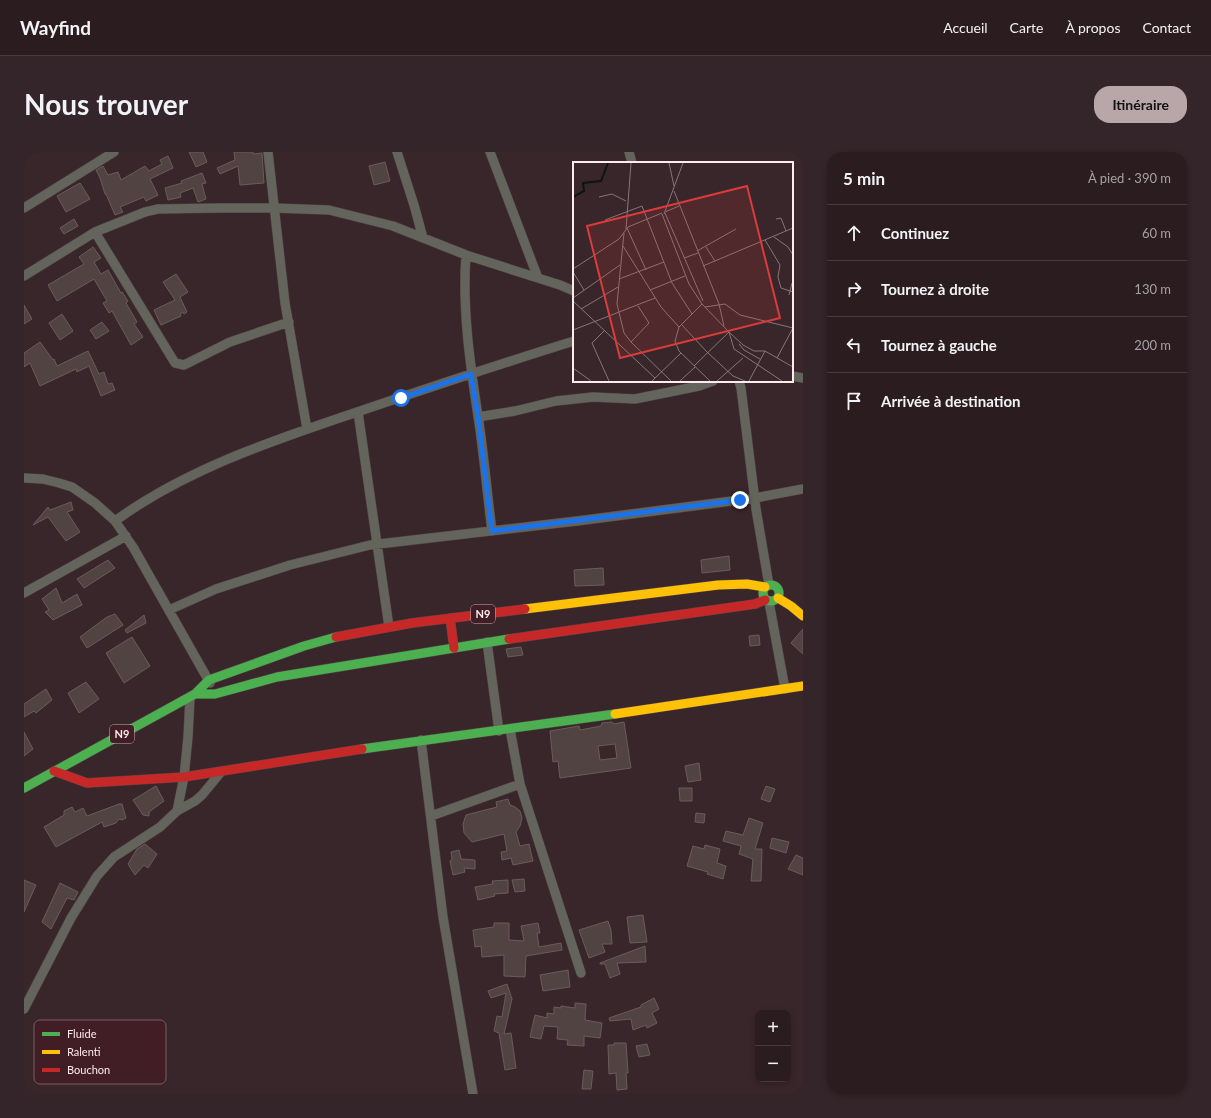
<!DOCTYPE html>
<html lang="fr">
<head>
<meta charset="utf-8">
<style>
  :root { --surface:#2b1c20; --page:#332529; --text:#f1f3f6; --muted:#a6a1a5; --line:#473a3e; --accent:#b9a6a9 }
  body { margin:0; font-family:Lato,sans-serif; background:var(--page); color:var(--text) }
  .controls { position:absolute; right:12px; bottom:12px; display:grid; overflow:hidden; border-radius:8px; box-shadow:0 2px 6px #0003 }
  .controls button { width:36px; height:36px; display:grid; place-items:center; padding:0; border:0; border-bottom:1px solid var(--line); background:var(--surface); color:var(--text); font:20px sans-serif }
  .stop { position:absolute; width:12px; height:12px; margin:-9px; border:3px solid #1a73e8; border-radius:50%; background:#fff }
  .stop.end { background:#1a73e8; border-color:#fff; box-shadow:0 1px 4px #0008 }
  .list { margin:0; padding:0; list-style:none }
  h2 { display:flex; justify-content:space-between; align-items:center; height:52px; margin:0; padding:0 16px; font-size:17px }
  h2 small { font-size:13px; font-weight:400; color:var(--muted) }
  .list li { display:grid; grid-template-columns:26px 1fr auto; gap:12px; align-items:center; box-sizing:border-box; height:56px; padding:0 16px; border-top:1px solid var(--line) }
  .list b { display:block; font-size:15px; white-space:nowrap }
  .list em { font-size:13px; font-style:normal; color:var(--muted) }
  .icon { flex:none; width:22px; height:22px; fill:none; stroke:currentColor; stroke-width:2; stroke-linecap:round; stroke-linejoin:round }
  .map { position:relative; flex:none; width:779px; height:942px; overflow:hidden; border-radius:16px }
  header { display:flex; align-items:center; gap:24px; box-sizing:border-box; height:56px; padding:0 20px; background:var(--surface); border-bottom:1px solid var(--line) }
  header strong { font-size:19px }
  nav { display:flex; gap:22px; margin-inline-start:auto; font-size:14px }
  .intro { display:flex; align-items:center; justify-content:space-between; box-sizing:border-box; height:96px; padding:0 24px }
  h1 { margin:0; font-size:28px }
  .button { padding:10px 18px; border-radius:16px; background:var(--accent); color:#111; font-size:14px; font-weight:700 }
  main { display:flex; gap:24px; padding:0 24px }
  aside { flex:1; background:var(--surface); border-radius:16px; box-shadow:0 2px 6px #0003 }
  .map>svg:first-child { display:block }
</style>
</head>
<body>
<header>
<strong>Wayfind</strong>
<nav><a>Accueil</a><a>Carte</a><a>À propos</a><a>Contact</a></nav>
</header>
<div class="intro"><h1>Nous trouver</h1><a class="button">Itinéraire</a></div>
<main>
<div class="map">
<svg width="779" height="942" viewBox="0 0 779 942">
  <rect width="100%" height="100%" fill="#39262a"/>
  <path fill="#524343" stroke="#6c5b5c" fill-rule="evenodd" d="M165,0H179L183,10L172,15Z
    M210,0H229V2L238,1L240,31L216,33L214,14L196,22L193,16L211,8Z
    M144,4L149,16L126,27L134,43L122,49L120,45L96,55L99,60L91,63L82,42H81L76,26L72,18L79,14L84,23L94,20L97,28L121,14L125,19L138,12L136,8Z
    M361,10L366,29L350,33L345,14Z
    M178,21L182,31L178,32L182,47L174,50L169,36L156,41L157,45L144,48L141,36L158,31L157,29Z
    M56,31L66,47L42,60L33,44Z
    M50,67L54,74L40,82L36,76Z
    M69,95L77,106L70,110L77,122L84,118L97,141L98,140L104,149L102,151L113,170L110,172L119,185L107,193L88,159L85,161L79,151L83,149L70,127L33,149L24,133L60,112L55,105Z
    M152,122L164,140L156,145L163,160L160,162L159,160L156,162L157,164L137,173L130,158L151,148L139,130Z
    M0,153L8,167L0,172Z
    M38,162L49,179L36,188L25,171Z
    M78,170L85,179L72,187L66,178Z
    M16,190L29,208L30,207L33,214L64,199L75,222L80,220L84,232L88,231L91,238L77,244L65,214L53,220L52,217L16,234L6,211L0,215V201Z
    M47,350L49,358L43,360L56,380L42,389L24,365L9,373L24,355L26,358Z
    M705,404L706,418L678,421L677,408Z
    M84,408L91,416L60,436L53,427Z
    M579,416L580,433L551,434L550,418Z
    M32,436L38,451L53,442L58,453L29,468L21,460L25,458L18,447Z
    M91,462L99,473L63,496L56,485L83,465Z
    M120,463L122,471L103,481L101,478Z
    M779,477V502L767,491Z
    M735,483L736,493L726,494L725,484Z
    M108,485L126,514L100,531L82,501Z
    M497,495L499,503L484,505L482,497Z
    M62,530L75,547L55,561L44,541Z
    M22,537L28,548L12,561L10,559L0,565V552Z
    M588,570L590,572L600,570L607,616L536,626L534,609L529,610L526,579L555,574L556,578L577,574L578,571ZM591,592L593,606L576,608L574,594Z
    M0,580L9,597L0,604Z
    M675,611L677,628L664,630L661,614Z
    M132,634L140,649L125,660V664L119,663L109,648Z
    M742,634L751,637L746,650L737,647Z
    M655,636H668V649H656Z
    M484,647L486,653L491,655L496,659L498,666L496,674L492,680L496,694L505,692L509,709L489,713L487,706L478,708L477,700L483,699L480,682L448,690L440,681L439,672L442,663L473,655L472,650Z
    M95,652H98L102,666L98,668L95,667L92,671L80,675L78,670L32,695L20,675L40,663V659L48,655L51,660L59,656L63,664Z
    M672,661L681,662L680,671L671,670Z
    M725,666L739,671L731,697H738L737,729H727L729,707L715,702L717,694L699,689L702,679L719,683Z
    M748,686L765,690L762,701L746,696Z
    M121,692L133,702L124,716L120,713L111,723L104,712L113,697Z
    M681,693L696,697L693,711L702,714L699,727L683,722L684,720L663,714L669,694L680,697Z
    M435,698L437,707L451,708V717L440,716L441,720L429,723L426,709L428,708L427,700Z
    M772,703L779,706V723L764,717Z
    M500,727L501,739L491,740L488,728Z
    M0,728L12,733L0,760Z
    M484,728V741L470,742L471,744L454,748L451,735L469,732L468,729Z
    M36,731L54,740L50,748L43,746L27,777L18,770Z
    M619,763L623,790L606,791L603,765Z
    M584,769L587,778L588,792H578L581,800L565,806L555,778Z
    M470,771H485V788L500,789L497,774L514,771L516,781H513L515,795L537,791L538,798L502,804L501,825L480,824V803L458,805L457,794L451,795L449,778L470,775Z
    M621,794L622,810L593,811L596,822L586,826L581,812H576V811Z
    M544,818L546,835L519,839L516,823Z
    M483,832L488,847L480,882L487,881L492,916L481,918L475,881L470,879L473,864L478,865L482,841L467,846L464,839Z
    M630,846L635,857L628,861L633,871L623,876L622,873L609,878L607,867L586,869L585,866L617,855V853Z
    M551,851L562,852L561,868L578,871L576,886L560,884V894L543,893L544,888L533,887L534,875L520,874L517,887L506,885L511,863L523,866V861L530,862V855L537,856V854L551,856Z
    M590,891H602L604,921H602L603,937L593,938L592,921L585,922L584,893H590Z
    M623,892L626,903L615,905L612,894Z
    M560,918L569,919L567,937H558Z"/>
  <g fill="none" stroke-linecap="round" stroke-linejoin="round">
    <defs>
      <path id="street" d="M244,0L261,151L283,277
        M373,0L390,53L399,86
        M466,0L514,126
        M605,0L608,11
        M0,56L90,0
        M71,80L151,211L160,213L206,190L265,170
        M442,103C438,155 446,212 454,264C460,302 463,341 468,379
        M0,124L71,80L121,60L134,57L196,56H250L305,58L369,74L442,103L536,133L550,139
        M768,224L779,226
        M715,229L717,236L732,357L745,433
        M334,260L365,475
        M454,265L491,259L532,249L569,245L611,247L675,234L689,229
        M0,326L19,327L35,331L48,335L71,351L91,369L109,395L186,531
        M91,369C165,315 254,287 339,258C410,234 479,211 550,189
        M0,441L102,384
        M745,450L761,537
        M145,458L192,437L266,413L346,393L553,369L731,346L779,337
        M463,490L475,579
        M486,577L496,632L557,821
        M397,588L419,765L449,942
        M153,659L171,649L178,643L197,620
        M407,664L496,632
        M0,857L47,766L73,724L90,705L136,675L153,659L160,625L164,585L166,545"/>
      <path id="fast" d="M739 441a8 8 0 1 1 16 0a8 8 0 1 1-16 0Z
        M171,542H191L253,525L485,487
        M338,597L591,562
        M0,636L171,542L185,528L280,494L312,485"/>
      <path id="slow" d="M754,446L767,454L779,464
        M501,457L694,433L723,432L741,435
        M591,562L779,534"/>
      <path id="jam" d="M426,466L430,496
        M312,485L388,471L501,457
        M485,487L731,452L741,448
        M30,619L63,631L160,625L338,597"/>
    </defs>
    <use href="#street" stroke="#534346" stroke-width="10"/>
    <use href="#fast" stroke="#534346" stroke-width="10"/>
    <use href="#slow" stroke="#534346" stroke-width="10"/>
    <use href="#jam" stroke="#534346" stroke-width="10"/>
    <use href="#street" stroke="#63645c" stroke-width="9"/>
    <use href="#fast" stroke="#4caf50" stroke-width="9"/>
    <use href="#slow" stroke="#ffc107" stroke-width="9"/>
    <use href="#jam" stroke="#c62828" stroke-width="9"/>
  </g>
  <g fill="none" stroke-linecap="round" stroke-linejoin="round">
    <path stroke="#1a73e8" stroke-width="5" d="M377,246L447,222L454,265L468,379L716,348"/>
  </g>
  <g text-anchor="middle" stroke-width="3.5" stroke-linejoin="round" paint-order="stroke">
    <g fill="#411e25" stroke="#c5aeb1" stroke-width="1">
      <rect x="447" y="453" width="24" height="18" rx="3"/>
      <rect x="86" y="573" width="24" height="18" rx="3"/>
    </g>
    <g font-size="11" font-weight="bold" fill="#feebed">
      <text x="459" y="466">N9</text>
      <text x="98" y="586">N9</text>
    </g>
  </g>
  <g transform="translate(549 10)">
    <rect width="220" height="220" fill="#39262a"/>
    <path fill="none" stroke="#0a1514" stroke-width="2" d="M0,35L11,29L10,21L28,19L35,1"/>
    <path fill="none" stroke="#887578" stroke-width="1" d="M96,1L101,24M101,29L146,142L151,164M26,35L39,32L53,39M92,50L106,44M92,51L130,139M89,52L116,122L129,142L156,170L161,187L209,219M91,52L110,1M203,57L208,56L213,69M32,58L69,44L99,121L119,152M54,66L73,108M53,67L58,1M51,71L44,142L51,171L58,180L98,219M201,75L215,85L220,93M192,78L207,103L205,115L208,126L220,130M50,84L88,145L106,165M133,85L142,99M124,89L163,67M111,96L125,91M130,104L220,66M0,107L46,77L55,65L89,51M0,110L11,128M46,117L91,100M77,128L112,114M216,133L219,121M0,136L47,103M0,139L82,216M129,142L106,165L102,179L106,189L137,219M132,145L152,142L167,153L220,166L204,196M8,147L45,125M108,162L134,190L160,214L172,219M0,168L82,136M31,169L19,181L36,219M58,180L76,161L65,144M166,182L171,188L187,197M121,204L156,170L170,183L181,189H192L220,205M0,206L18,219M79,219L108,191M107,219L122,205M144,219L170,196M176,219L192,189"/>
    <path fill="#da3c3c" fill-opacity="0.15" stroke="#da3c3c" stroke-width="2" d="M174,24L207,156L47,196L14,64Z"/>
    <rect width="220" height="220" fill="none" stroke="#feebed" stroke-width="2"/>
  </g>
  <rect x="10" y="868" width="132" height="64" rx="6" fill="#411e25" stroke="#7a5c61" stroke-width="1"/>
  <rect x="18" y="880" width="18" height="4" fill="#4caf50"/>
  <rect x="18" y="898" width="18" height="4" fill="#ffc107"/>
  <rect x="18" y="916" width="18" height="4" fill="#c62828"/>
  <g font-size="11" fill="#feebed">
    <text x="43" y="886">Fluide</text>
    <text x="43" y="904">Ralenti</text>
    <text x="43" y="922">Bouchon</text>
  </g>
</svg>
<div class="controls">
<button>+</button>
<button>−</button>
</div>
<div class="stop" style="left:377px;top:246px"></div>
<div class="stop end" style="left:716px;top:348px"></div>
</div>
<aside>
<h2>5 min<small>À pied · 390 m</small></h2>
<ul class="list">
<li><svg class="icon" aria-label="ahead" viewBox="0 0 24 24"><path d="M12 20V5M6 11l6-6 6 6"/></svg><div><b>Continuez</b></div><em>60 m</em></li>
<li><svg class="icon" aria-label="right" viewBox="0 0 24 24"><path d="M7 20v-9h11M14 6l5 5-5 5"/></svg><div><b>Tournez à droite</b></div><em>130 m</em></li>
<li><svg class="icon" aria-label="left" viewBox="0 0 24 24"><path d="M17 20v-9H6M10 6l-5 5 5 5"/></svg><div><b>Tournez à gauche</b></div><em>200 m</em></li>
<li><svg class="icon" aria-label="arrive" viewBox="0 0 24 24"><path d="M6 21V4h12l-3 4 3 4H6"/></svg><div><b>Arrivée à destination</b></div></li>
</ul>
</aside>
</main>
</body>
</html>
